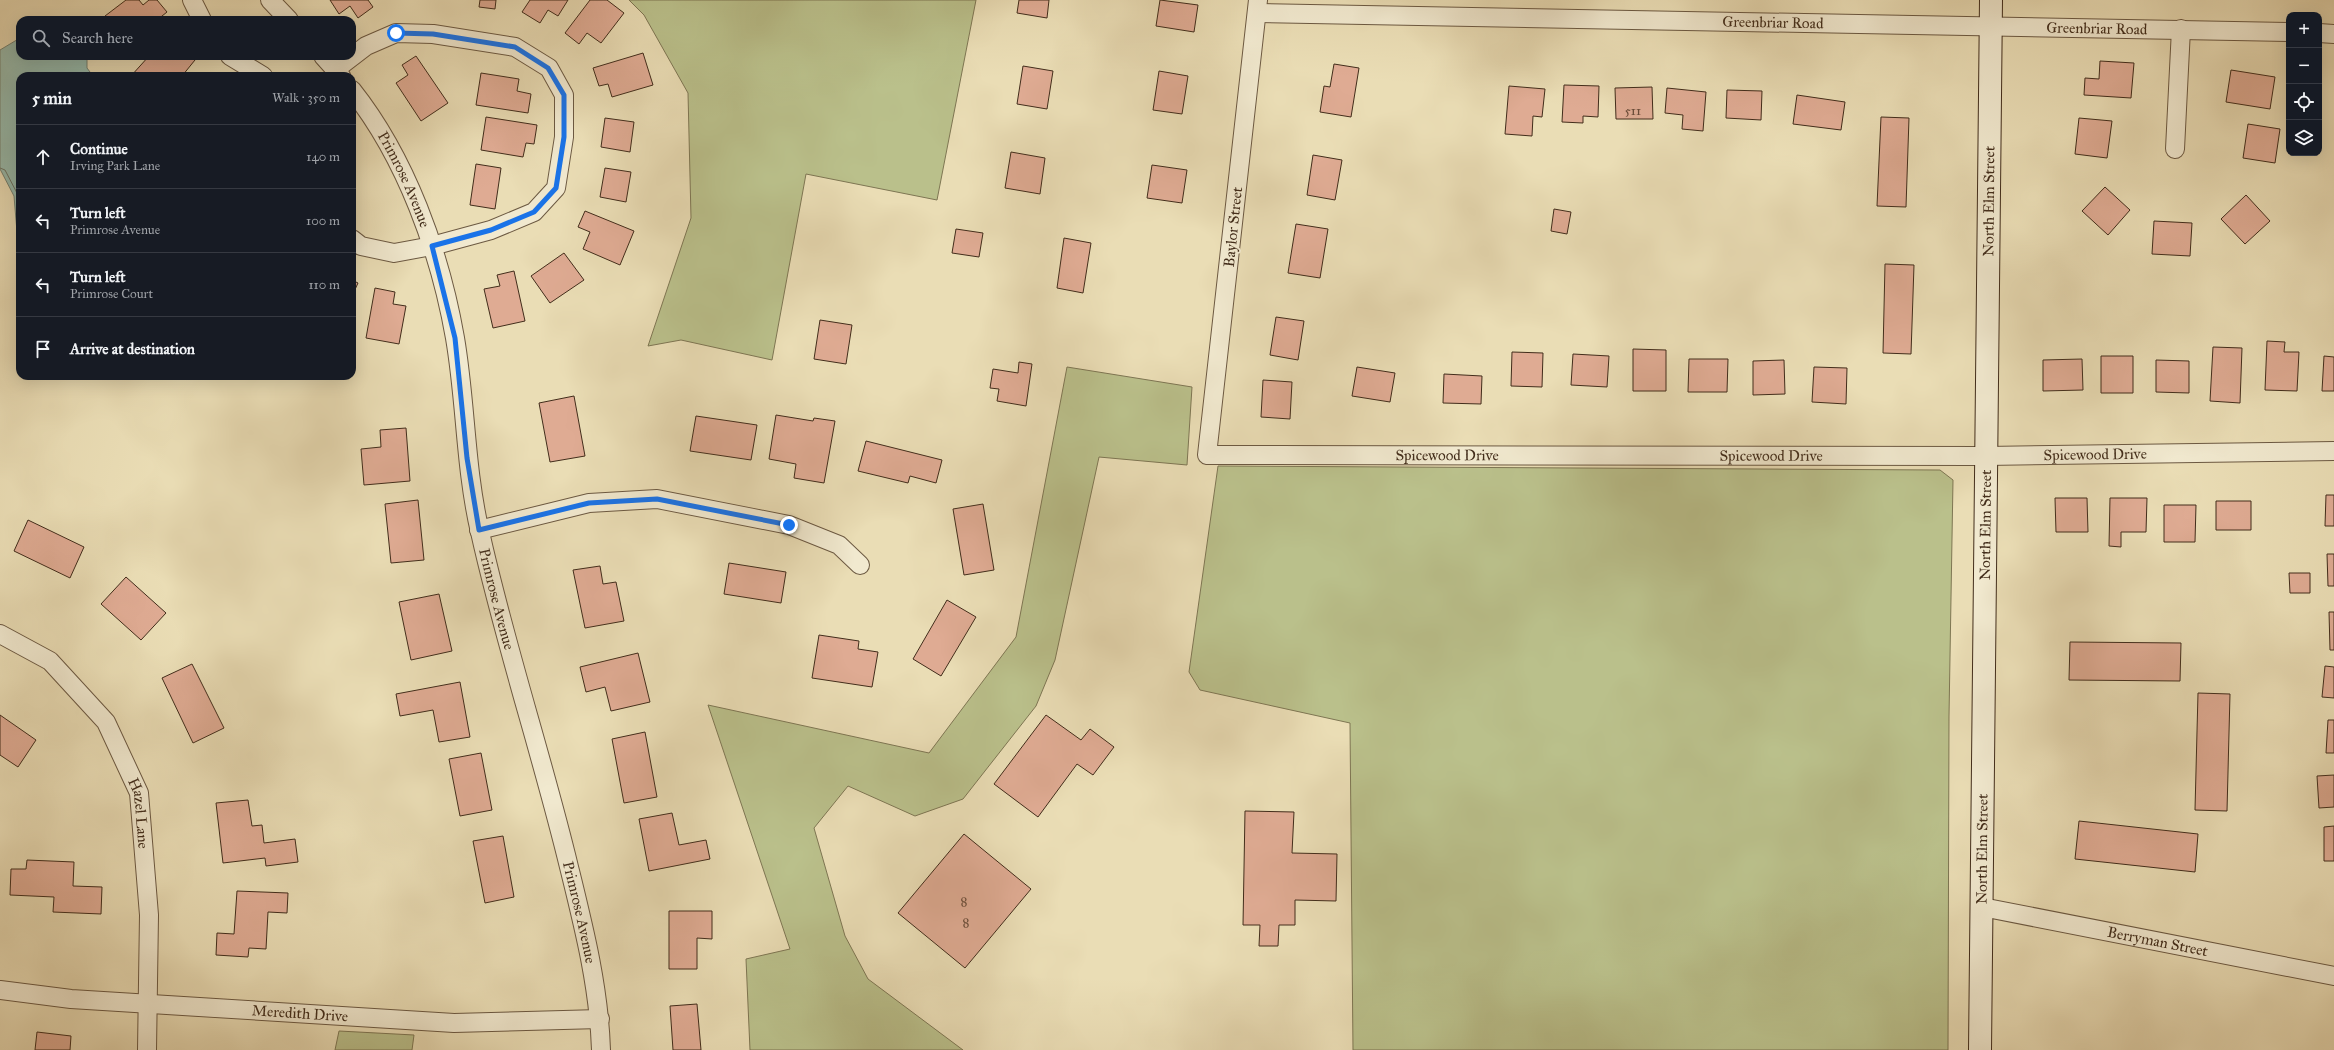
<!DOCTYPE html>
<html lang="en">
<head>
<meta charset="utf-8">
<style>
  :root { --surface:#171b24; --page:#20242c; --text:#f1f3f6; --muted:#9ea1a6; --line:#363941 }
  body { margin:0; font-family:"IM FELL Great Primer",serif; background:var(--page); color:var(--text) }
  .controls { position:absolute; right:12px; top:12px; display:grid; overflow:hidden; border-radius:8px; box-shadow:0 4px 16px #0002 }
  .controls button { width:36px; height:36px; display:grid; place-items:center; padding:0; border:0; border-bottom:1px solid var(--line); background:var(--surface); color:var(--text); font:20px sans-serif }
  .stop { position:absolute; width:12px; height:12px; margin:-9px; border:3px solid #1a73e8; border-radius:50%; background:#fff }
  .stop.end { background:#1a73e8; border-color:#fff; box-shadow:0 1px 4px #0008 }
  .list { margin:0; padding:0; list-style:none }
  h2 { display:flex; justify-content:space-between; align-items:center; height:52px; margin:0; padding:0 16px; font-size:17px }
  h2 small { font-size:13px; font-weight:400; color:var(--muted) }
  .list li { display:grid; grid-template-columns:26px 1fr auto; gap:12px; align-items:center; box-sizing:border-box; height:64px; padding:0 16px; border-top:1px solid var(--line) }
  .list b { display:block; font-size:15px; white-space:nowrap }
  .list p { margin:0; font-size:13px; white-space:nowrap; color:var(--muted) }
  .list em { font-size:13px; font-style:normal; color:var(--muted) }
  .icon { flex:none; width:22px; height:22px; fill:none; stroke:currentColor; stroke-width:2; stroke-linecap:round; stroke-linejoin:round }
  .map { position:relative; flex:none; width:2334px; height:1050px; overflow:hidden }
  .search { position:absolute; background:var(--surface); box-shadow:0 4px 16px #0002; left:16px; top:16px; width:340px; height:44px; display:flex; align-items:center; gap:10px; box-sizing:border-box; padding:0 14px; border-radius:12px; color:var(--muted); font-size:15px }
  .panel { position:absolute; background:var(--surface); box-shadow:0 4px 16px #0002; left:16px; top:72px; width:340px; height:308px; border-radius:12px }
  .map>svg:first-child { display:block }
</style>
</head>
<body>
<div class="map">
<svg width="2334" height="1050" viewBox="0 0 2334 1050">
  <rect width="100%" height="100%" fill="#eaddb5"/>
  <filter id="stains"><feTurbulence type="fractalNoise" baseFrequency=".005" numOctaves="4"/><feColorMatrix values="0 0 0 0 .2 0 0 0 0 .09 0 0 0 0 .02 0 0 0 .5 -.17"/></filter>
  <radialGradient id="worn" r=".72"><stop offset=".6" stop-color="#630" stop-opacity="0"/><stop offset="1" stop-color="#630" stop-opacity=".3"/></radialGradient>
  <path fill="#bac08b" stroke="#7e7653" d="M629,0H976L937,200L806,174L772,360L681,340L648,346L691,218L688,93L644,15Z
    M1067,367L1192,387L1187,465L1099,457L1055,660L1036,706L963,799L915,816L848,786L814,828L845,936L868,979L963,1050H750L746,959L790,949L708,705L929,753L1016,637Z
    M1218,466L1940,470L1953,480L1949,716L1948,1050H1353L1350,723L1200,690L1189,672Z
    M339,1031L414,1035L412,1050H335Z"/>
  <path fill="#98bcae" stroke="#768373" d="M20,38V56H87V68L93,76H20V268L14,196L0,169V50Z"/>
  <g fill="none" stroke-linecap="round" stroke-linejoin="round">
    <path stroke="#6d7464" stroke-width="1" d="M0,168L5,170L18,195L20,221"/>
  </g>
  <path fill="#dfab93" stroke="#422d1b" d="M126,0H139L143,5L149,0H157L167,12L157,20H108L105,16Z
    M330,0H368L373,7L358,18L350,6L339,14Z
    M480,0H496L495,9L479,7Z
    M530,0H568L558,16L548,10L540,23L522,12Z
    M590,0H607L624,13L601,43L587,33L579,44L565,33Z
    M1019,0H1049L1047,18L1017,13Z
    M1160,0L1198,5L1194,32L1156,26Z
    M643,53L653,85L612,97L608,84L599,86L593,68Z
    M149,56H190L195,60L182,76H131Z
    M416,56L448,103L421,121L396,83L408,75L402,65Z
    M2100,61L2134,63L2131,98L2084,95L2085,78L2099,79Z
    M1334,64L1359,68L1351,117L1320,112L1324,86L1330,87Z
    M1023,66L1053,71L1047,109L1017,104Z
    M2231,70L2275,77L2270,109L2226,102Z
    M1159,71L1188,76L1182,114L1153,110Z
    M481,73L519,79L517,91L531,94L528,113L476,105Z
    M1564,85L1599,86L1598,117L1583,116V123L1562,122Z
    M1509,86L1545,89L1542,117L1533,116L1532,136L1505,134Z
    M1652,87L1653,119H1616L1615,88Z
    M1667,88L1706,92L1703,131L1682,129L1683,115L1665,113Z
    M1727,90L1762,91L1761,120L1726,118Z
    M1797,95L1845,102L1841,130L1793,124Z
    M486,117L537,125L534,144L526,143L523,157L481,150Z
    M1881,117L1909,118L1906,207L1877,206Z
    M605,118L634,122L630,152L601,147Z
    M2079,118L2112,121L2107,158L2075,154Z
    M2248,124L2280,129L2275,163L2243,158Z
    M1011,152L1045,158L1040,194L1005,188Z
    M1313,155L1342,160L1335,200L1307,195Z
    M476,164L501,168L495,209L470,205Z
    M1152,165L1187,170L1182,203L1147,198Z
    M605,168L631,172L626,202L600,197Z
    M2105,187L2130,210L2108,235L2082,211Z
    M2246,195L2270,221L2245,244L2221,219Z
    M1554,209L1571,212L1567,234L1551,231Z
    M585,211L634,231L620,265L583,249L590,232L578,227Z
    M2154,221L2192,223L2190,256L2152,254Z
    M1296,224L1328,229L1320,278L1288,273Z
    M956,229L983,233L979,257L952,253Z
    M1064,238L1091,243L1083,293L1057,288Z
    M564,253L584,280L550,303L531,276Z
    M1885,264L1914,265L1911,354L1883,353Z
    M514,271L525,321L493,328L484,289L500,286L497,275Z
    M352,280L358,283L352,296Z
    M375,288L395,292L393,304L406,306L399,344L366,338Z
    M1276,317L1304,321L1298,360L1270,355Z
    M820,320L852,325L846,364L814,359Z
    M2267,341L2285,342L2284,352H2299L2297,391L2265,390Z
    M2213,347L2242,348L2240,403L2210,401Z
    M1633,349L1666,350V391H1633Z
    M1512,352L1543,353L1542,387L1511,386Z
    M1573,354L1609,356L1607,387L1571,385Z
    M2101,356H2133V393H2101Z
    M2324,356L2334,357V391H2322Z
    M1689,359H1728L1727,392H1688Z
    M2082,359L2083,390L2043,391V360Z
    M1784,360L1785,394L1753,395V361Z
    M2156,360L2189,361V393L2156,392Z
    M1019,362L1032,364L1026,406L997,401L999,389L990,388L993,369L1018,373Z
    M1357,367L1395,373L1390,402L1352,396Z
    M1814,367L1847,368L1846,404L1812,402Z
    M1444,374L1482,376L1481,404L1443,403Z
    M1263,380L1292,382L1290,419L1261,417Z
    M574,396L585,456L550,462L539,403Z
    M776,415L813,421L814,418L835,421L824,483L794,478L796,464L769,459Z
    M696,416L757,425L751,460L690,451Z
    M406,428L410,481L364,485L361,449L381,447L380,430Z
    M866,441L942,460L936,483L910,476L908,483L858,471Z
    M2326,495H2334V526H2325Z
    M2055,498H2087L2088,532H2056Z
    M2110,498H2147L2146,532H2121V547L2109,546Z
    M418,500L424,560L391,563L385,504Z
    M2216,501H2251V530H2216Z
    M983,504L994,570L964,575L953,509Z
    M2164,505H2196L2195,542H2164Z
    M28,520L84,547L70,578L14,551Z
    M2327,554H2334V586H2328Z
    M729,563L786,572L781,603L724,594Z
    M600,566L603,584L616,582L624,621L585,628L573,570Z
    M2289,573H2310V593H2290Z
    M126,577L166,613L141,640L101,604Z
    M439,594L452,651L411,660L399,602Z
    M947,600L976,617L941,676L913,659Z
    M2329,612H2334V650H2330Z
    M819,635L859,641L858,649L878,652L872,687L812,678Z
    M2070,642L2181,643L2180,681L2069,680Z
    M638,653L650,702L611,711L605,687L586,692L580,667Z
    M192,664L224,728L193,743L162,678Z
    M2325,666L2334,667V698L2322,697Z
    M460,682L470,737L439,742L433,710L400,716L396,694Z
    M2198,693L2230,694L2227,811L2195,810Z
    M0,715L36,740L18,767L0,755Z
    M1046,715L1081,740L1090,729L1114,747L1093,775L1077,764L1038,817L994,784Z
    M2328,720H2334V753H2326Z
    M645,732L657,797L624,803L612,739Z
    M481,753L492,810L460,816L449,759Z
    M2334,775V807L2319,808L2317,776Z
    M248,800L252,826L262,825L264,843L295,839L298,862L266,866L265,858L223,863L216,803Z
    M1245,811L1294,812L1292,853L1337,854L1336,901L1295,900V925H1279L1278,946H1259L1260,925H1243Z
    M672,813L679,845L706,840L710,859L649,871L639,819Z
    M2079,821L2198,834L2195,872L2075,859Z
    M2334,826V861H2324V827Z
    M964,834L1031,889L965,968L898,913Z
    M503,836L514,897L485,903L473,841Z
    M27,860L74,862L73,886L102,887L101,914L53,912L54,897L10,895L11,869H26Z
    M237,891L288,893L287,913L268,912L266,949L249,948L248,957L216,955L217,933L234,934Z
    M669,911H712V939L697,938V969H669Z
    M697,1004L701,1050H673L670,1006Z
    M37,1032L71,1036L70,1050H35Z"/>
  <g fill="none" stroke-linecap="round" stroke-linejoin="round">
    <defs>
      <g id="street">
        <path d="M192,0L202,20"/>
        <path d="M270,0L289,20"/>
        <path id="s1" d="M1258,0L1207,455L1986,456L2334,451"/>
        <path id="s2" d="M1257,13L2289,32"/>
        <path d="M2319,33L2334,34"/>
        <path d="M230,56L263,76"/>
        <path d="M323,56L341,76"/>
        <path d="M336,69L366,46L396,33L433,34L515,47L549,68L564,95V137L556,188L534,212L491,230L432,246L394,253L361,246L352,239"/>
        <path id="s3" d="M352,90C406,158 440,252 455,338C466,402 465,468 480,532C505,645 542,755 569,867C584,928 599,987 601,1050"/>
        <path d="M2175,149L2181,29"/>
        <path d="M479,530L589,503L657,499L789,525L839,545L860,565"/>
        <path id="s4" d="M0,634L50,661L106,722L139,793L149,915L147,1050"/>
        <path id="s5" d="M1982,907L2334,976"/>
        <path id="s6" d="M0,990L71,999L454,1023L600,1019"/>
      </g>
      <g id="secondary">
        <path id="s7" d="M1980,1050L1991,0"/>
      </g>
    </defs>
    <use href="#street" stroke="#6c5942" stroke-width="20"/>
    <use href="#secondary" stroke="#422d1b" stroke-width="24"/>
    <use href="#street" stroke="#f1e9cf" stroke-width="18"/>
    <use href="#secondary" stroke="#f1e9cf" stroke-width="22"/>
  </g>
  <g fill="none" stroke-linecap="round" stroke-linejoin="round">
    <path stroke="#1a73e8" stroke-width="5" d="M396,33L433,34L515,47L548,68L564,95V137L556,188L534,212L491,230L432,246L455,338L467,458L479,530L589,503L657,499L789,525"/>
  </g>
  <g text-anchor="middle" stroke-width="3.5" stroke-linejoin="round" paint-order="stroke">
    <g font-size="13" fill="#694c39">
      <text x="1633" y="115">511</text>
      <text x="964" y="906">8</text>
      <text x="966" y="927">8</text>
    </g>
    <g font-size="15" fill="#422d1b" stroke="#f1e9cf">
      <text dy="5" stroke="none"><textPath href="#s2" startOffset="516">Greenbriar Road</textPath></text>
      <text dy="5" stroke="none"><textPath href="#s2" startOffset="840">Greenbriar Road</textPath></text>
      <text dy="5" stroke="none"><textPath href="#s3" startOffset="104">Primrose Avenue</textPath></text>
      <text dy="5" stroke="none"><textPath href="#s7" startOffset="849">North Elm Street</textPath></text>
      <text transform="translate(1233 227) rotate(-84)" y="5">Baylor Street</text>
      <text dy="5" stroke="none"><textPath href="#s1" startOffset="698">Spicewood Drive</textPath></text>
      <text dy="5" stroke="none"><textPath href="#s1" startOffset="1346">Spicewood Drive</textPath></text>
      <text dy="5" stroke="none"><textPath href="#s1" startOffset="1022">Spicewood Drive</textPath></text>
      <text dy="5" stroke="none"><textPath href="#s7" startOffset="525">North Elm Street</textPath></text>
      <text dy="5" stroke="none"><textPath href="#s3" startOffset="536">Primrose Avenue</textPath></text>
      <text dy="5" stroke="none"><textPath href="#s4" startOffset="238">Hazel Lane</textPath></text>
      <text dy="5" stroke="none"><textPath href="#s7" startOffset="201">North Elm Street</textPath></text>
      <text dy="5" stroke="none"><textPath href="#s3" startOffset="860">Primrose Avenue</textPath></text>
      <text dy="5" stroke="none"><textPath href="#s5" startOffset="179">Berryman Street</textPath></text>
      <text dy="5" stroke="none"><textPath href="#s6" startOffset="301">Meredith Drive</textPath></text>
    </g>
  </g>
  <rect width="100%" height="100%" filter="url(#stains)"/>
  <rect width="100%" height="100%" fill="url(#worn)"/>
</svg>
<div class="controls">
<button>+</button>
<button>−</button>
<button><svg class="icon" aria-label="locate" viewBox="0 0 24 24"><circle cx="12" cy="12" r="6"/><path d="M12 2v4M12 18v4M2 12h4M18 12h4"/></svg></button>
<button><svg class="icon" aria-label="layers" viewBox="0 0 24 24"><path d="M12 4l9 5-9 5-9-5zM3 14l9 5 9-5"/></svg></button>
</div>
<div class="stop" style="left:396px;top:33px"></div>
<div class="stop end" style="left:789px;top:525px"></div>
<div class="search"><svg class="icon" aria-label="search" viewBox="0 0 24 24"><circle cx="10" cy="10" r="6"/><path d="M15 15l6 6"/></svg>Search here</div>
<section class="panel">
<h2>5 min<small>Walk · 350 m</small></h2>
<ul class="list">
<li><svg class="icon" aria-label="ahead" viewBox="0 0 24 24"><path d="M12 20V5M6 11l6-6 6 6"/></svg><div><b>Continue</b><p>Irving Park Lane</p></div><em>140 m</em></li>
<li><svg class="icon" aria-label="left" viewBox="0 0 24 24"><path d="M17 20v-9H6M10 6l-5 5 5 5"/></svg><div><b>Turn left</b><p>Primrose Avenue</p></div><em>100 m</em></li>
<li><svg class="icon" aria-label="left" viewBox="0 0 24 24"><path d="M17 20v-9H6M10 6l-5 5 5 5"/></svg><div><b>Turn left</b><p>Primrose Court</p></div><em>110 m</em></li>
<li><svg class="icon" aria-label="arrive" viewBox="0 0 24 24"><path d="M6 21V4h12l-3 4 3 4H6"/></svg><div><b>Arrive at destination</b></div></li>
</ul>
</section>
</div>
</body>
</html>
